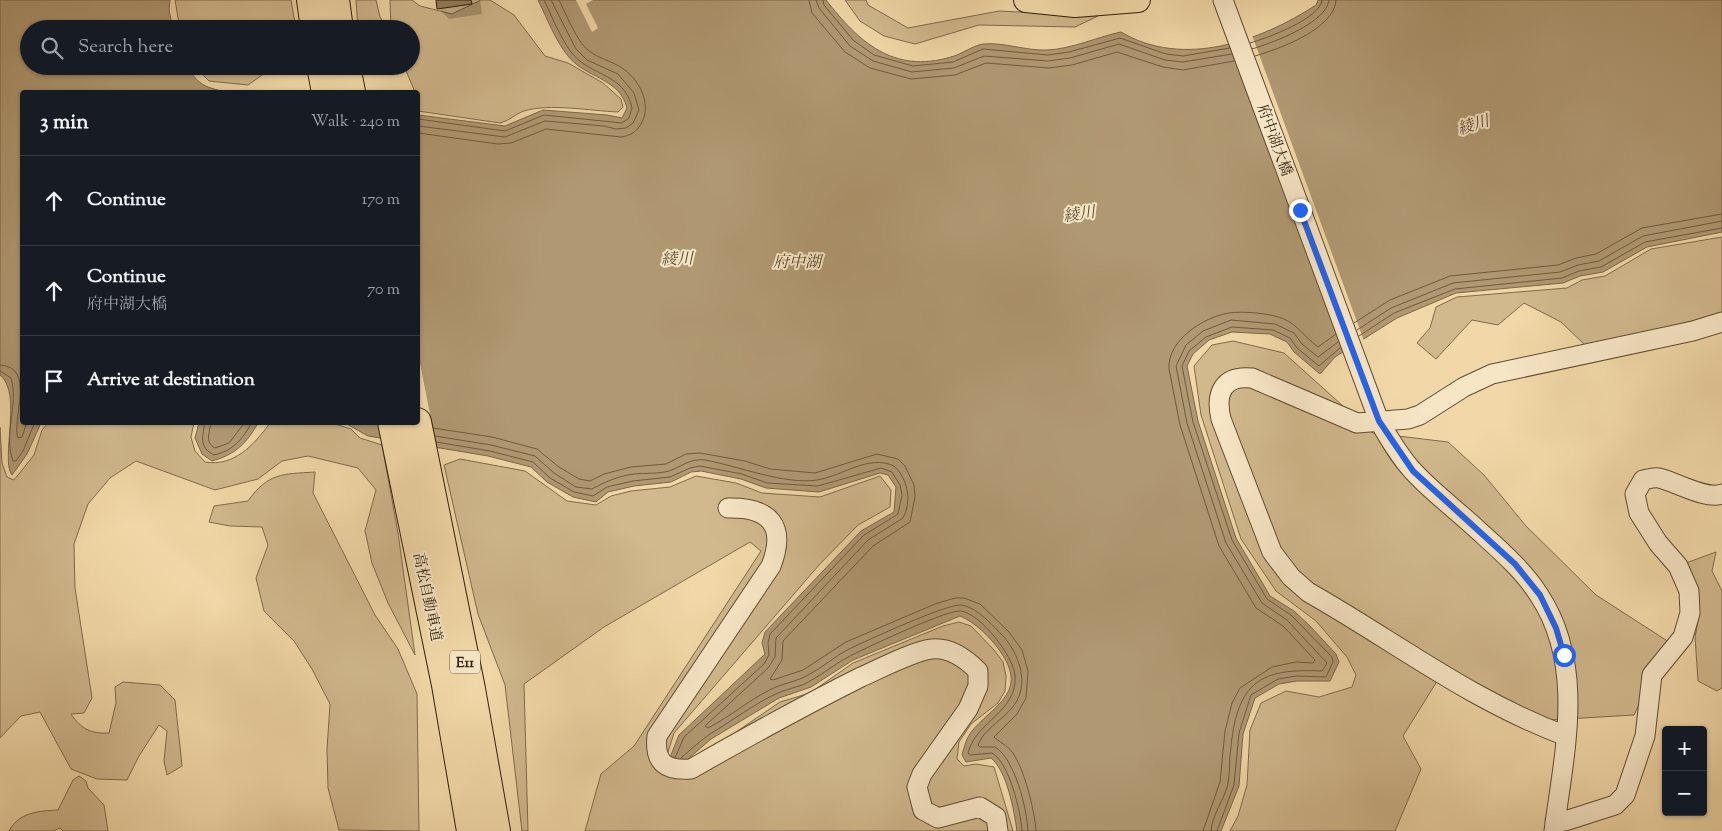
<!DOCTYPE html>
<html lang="en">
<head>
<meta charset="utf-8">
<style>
  :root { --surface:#171b24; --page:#242831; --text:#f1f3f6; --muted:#9ea1a6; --line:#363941 }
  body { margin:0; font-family:"Sorts Mill Goudy","Noto Serif JP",serif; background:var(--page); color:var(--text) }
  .controls { position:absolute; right:15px; bottom:15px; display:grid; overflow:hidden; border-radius:5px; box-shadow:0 1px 4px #0004 }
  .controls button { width:45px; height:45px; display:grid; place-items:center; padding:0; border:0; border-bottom:1px solid var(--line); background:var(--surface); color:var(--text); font:25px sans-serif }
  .stop { position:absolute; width:15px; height:15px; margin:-11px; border:4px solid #2563eb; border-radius:50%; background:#fff }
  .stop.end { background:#2563eb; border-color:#fff; box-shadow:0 1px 5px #0008 }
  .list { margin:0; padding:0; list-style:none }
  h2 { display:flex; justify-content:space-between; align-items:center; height:65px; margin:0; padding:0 20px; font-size:21px }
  h2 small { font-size:16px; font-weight:400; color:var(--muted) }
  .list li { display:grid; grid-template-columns:32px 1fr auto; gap:15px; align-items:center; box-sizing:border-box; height:90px; padding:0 20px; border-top:1px solid var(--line) }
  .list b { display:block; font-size:19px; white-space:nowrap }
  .list p { margin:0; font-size:16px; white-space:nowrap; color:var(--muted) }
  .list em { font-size:16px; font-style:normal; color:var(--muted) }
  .icon { flex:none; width:28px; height:28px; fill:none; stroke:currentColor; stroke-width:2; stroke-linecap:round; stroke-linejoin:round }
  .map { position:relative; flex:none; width:1722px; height:831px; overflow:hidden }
  .search { position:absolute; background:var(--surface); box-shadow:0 1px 4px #0004; left:20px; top:20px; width:400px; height:55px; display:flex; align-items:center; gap:12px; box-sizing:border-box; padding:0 18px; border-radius:28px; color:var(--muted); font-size:19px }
  .panel { position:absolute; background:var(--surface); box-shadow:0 1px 4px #0004; left:20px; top:90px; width:400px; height:335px; border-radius:5px }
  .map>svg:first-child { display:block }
</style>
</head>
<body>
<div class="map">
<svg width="1722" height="831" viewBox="0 0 1722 831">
  <rect width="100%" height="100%" fill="#f2d8a8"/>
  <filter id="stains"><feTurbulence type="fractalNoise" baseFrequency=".004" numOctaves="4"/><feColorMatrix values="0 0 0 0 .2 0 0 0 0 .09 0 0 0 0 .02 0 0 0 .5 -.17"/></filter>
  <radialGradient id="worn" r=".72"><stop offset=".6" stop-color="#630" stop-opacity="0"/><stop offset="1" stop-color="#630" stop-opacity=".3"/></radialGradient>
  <path fill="#d1b88d" stroke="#806a4a" d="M175,0H291L296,29H180Z
    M356,0H376L380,17L387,29H358Z
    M390,0H412L420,6L452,14L481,0H490L514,15L545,56L568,63L603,83L621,99L623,107L618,112C592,111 549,103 524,111C515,114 511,120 500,123L418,111V92H415L404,66H411V29H391Z
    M845,0H866L868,5L908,28L999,11L1098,16L1075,27L979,25L915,44L884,36L860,21Z
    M194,66H328L302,71L272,68L248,85L209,81Z
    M1722,237V314L1586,346L1561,322L1524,303L1498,325L1472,320L1436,359L1417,343L1430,328L1436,307L1457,297L1567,288L1582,280L1605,276L1651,249Z
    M1233,341L1284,353L1373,433L1448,442L1484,475L1526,526L1596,595L1669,642L1634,715L1548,720L1444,670L1403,736L1421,769L1395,831H1230L1238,816L1247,785L1250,730L1261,703L1286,691L1319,697L1352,687L1356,675L1347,657L1316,621L1276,591L1241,539L1201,415L1194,366L1212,345Z
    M48,423H194L191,437L195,451L205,462C234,467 254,445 270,423H332L351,429L360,438L382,445L398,533L415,655L388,603L372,563L365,531L376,490L358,468L308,456L282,461L258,479L215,490L136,461L110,478L88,504L74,544L75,588L92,698L84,713L71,714C81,729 91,734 109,733L116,703L115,687L123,682L160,685L175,700L182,766L167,775L164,761L167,731L159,725L139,756L127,780L97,779L71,769L40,712L21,716L0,738V427L2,463L7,477L14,480L34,455L42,430Z
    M460,459L525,471L567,501L596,505L611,496L631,491L670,487L696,476L736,483L762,493L820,497L880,476L891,490L890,507L858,525L819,565L674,733L663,768L689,764L780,702L810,693L853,663L943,626L959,622L971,626L994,650L1003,662L1006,676L1005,691L998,703L971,724L959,742L957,759L964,766L976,764L994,767L1013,831H585L601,774L634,746L761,551L750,542L604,627L524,684L528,831H522L505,685L478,614L444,465Z
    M315,472L313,493L375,615L398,649L417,694L419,831L339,830L328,788L327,749L330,704L312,669L294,641L264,611L256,578L268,545L262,527L230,526L209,522L214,506L248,501C268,473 282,474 315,472Z
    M1716,552L1712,571L1722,591V688L1717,691L1698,681L1695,637L1699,616L1698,589L1686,563Z
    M79,776L86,781L88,788L104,805L108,831H63L60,828L53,831H9C19,812 39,811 58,810L73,780Z"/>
  <path fill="#b09872" stroke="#7c6748" d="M0,0H170L169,10L173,29H29V66H188C196,86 212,90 231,92H22V422L41,423L27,454L12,475C0,459 23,393 0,375Z
    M538,0H826C859,42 893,74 951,57C962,54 972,46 983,44C1004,42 1026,51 1047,50C1072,49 1097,37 1121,32C1183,69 1261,41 1316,5L1318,0H1722V232L1647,247L1603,272L1580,276L1563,283L1456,293L1397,318L1335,357L1320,374L1294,352L1287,342L1270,334L1232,332L1209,340L1193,354L1187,366L1198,421L1236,538L1270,596L1294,611L1310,626L1336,654L1339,662L1330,681H1297L1279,684L1255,698L1243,734L1239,786L1221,831H1017C1014,810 1007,771 991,758L966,762L962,755C964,747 967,737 972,731C995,704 1029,692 1000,651C991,638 975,622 960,616L853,660L811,687L779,698L711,739L680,766L667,765L679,735L765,654L762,643L765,632L861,531L894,512L896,487L888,475L880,473L819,492L766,488L741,479L701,471L691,472L671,482L634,486L608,492L596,502L573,497L547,482L531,467L488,456L368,436L345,423L418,422V115L505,126L543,110L607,115L622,118L627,108C620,78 585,78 568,56C555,40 547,18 538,0Z
    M199,423H258C247,443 235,455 212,461L202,454L195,438Z"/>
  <path fill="#f2d8a8" d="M576,0H593L586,4L598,28L592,32Z
    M1252,35L1364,341L1344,354L1230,40Z
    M418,353L437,450L383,441L418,422Z"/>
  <path fill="#0003" d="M437,0H480L482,14L449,19L439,9Z"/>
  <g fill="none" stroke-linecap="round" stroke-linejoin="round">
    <path stroke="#705a3d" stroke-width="1" d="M809,0L812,13L845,52L870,68L911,79L955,75L986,63L1049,68L1072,65L1117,52L1163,67L1183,70L1234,61
      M816,0L819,8L850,46L873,61L912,72L954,68L984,56L1048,61L1070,58L1119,44L1165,60L1183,62L1232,54
      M823,0L824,5L853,40L874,55L913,66L953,62L983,49L1048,55L1069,52L1120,38L1166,54L1183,56L1230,48
      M1250,43C1267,38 1320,19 1322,0
      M1252,49C1272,43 1327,23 1329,0
      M1255,56C1279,49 1335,29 1336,0
      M418,119L505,131L544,115L622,123L629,118L632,108C624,72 590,77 571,52C560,37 552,17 544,0
      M418,126L505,137L545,121L604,126L616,129L626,128L633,123L639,110L634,93L618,74L587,60L576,49L551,0
      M418,133L498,144L511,143L546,129L621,137C630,136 638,131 642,122C652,102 638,77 619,66C606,59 593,57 583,45C573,32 566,14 559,0
      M1354,323L1390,300L1450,276L1558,265L1576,258L1596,254L1642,228L1722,214
      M1357,330L1391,308L1453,283L1560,272L1578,265L1599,261L1643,236L1722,221
      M1359,336L1394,313L1455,289L1562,278L1579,271L1601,267L1645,242L1722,228
      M0,365C37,367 11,420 18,438L22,437L27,422
      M0,371L11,378C19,405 3,435 13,461H16L23,451L35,422
      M205,422C203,436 198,447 214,455C233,451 243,439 252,422
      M211,422C210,432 204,442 215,448L229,443L245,422
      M433,428L492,437L537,449L559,467L579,479L590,481L604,474L631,467L666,464L686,454L700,453L745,461L770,469L815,473L877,454L898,459L905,466L914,485L915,497L910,522L873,546L783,641L782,660L770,679L773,680L803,670L846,642L935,604L955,598H964L980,604L1009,632L1022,650L1028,671L1026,698L1017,714L994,737C999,742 1007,745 1012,752C1024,767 1035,812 1036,831
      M435,436L491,445L535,456L554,473L576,487L592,489C605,482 618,476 634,474C645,473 658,474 669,471C681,467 690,458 705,460C738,466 785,485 817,480C843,476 868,454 894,466C908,479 912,501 903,518L868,540L776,638L775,657L768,668L705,726L708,728L717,723C736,712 755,696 776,687C786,683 798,681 808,675C822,668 835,656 849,649C866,641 948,603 962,605C978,608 993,626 1004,637C1016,651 1026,674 1020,693C1014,716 986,724 978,745L980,747H995C1015,759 1027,809 1028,831
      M436,442L490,451L533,462L550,478L574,492L593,496L607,487L633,481L670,477L690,468L700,466L742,474L767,483L818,486L881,468L892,472L900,485L902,495L898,514L864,535L770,634L768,643L769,655L764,664L684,737L675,758
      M681,758C690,750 700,741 710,734C732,721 755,703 778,693C789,688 801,687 810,681C825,673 837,662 852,655C868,647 948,609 961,611C981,614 1013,656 1015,675C1018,712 976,721 968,753L970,755L992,753C1009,762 1021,812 1022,831
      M1203,831L1220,782L1225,731L1232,703L1240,688L1272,667L1296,662L1313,663L1315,660L1283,626L1256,608L1219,546L1180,425L1169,369C1167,340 1204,317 1229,313C1242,311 1262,313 1275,316C1296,321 1302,335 1318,347L1336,334
      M1211,831C1212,815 1224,800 1228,784C1230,772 1229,758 1231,746C1238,682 1260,668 1322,671L1327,663L1287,620L1262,603L1226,543L1187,423L1176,366L1186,345L1203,331L1231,320L1275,324L1294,333L1302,344L1318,357L1338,342
      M1217,831L1234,785L1239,733L1251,695L1278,679L1296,676L1326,677L1333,662L1332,657L1291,615L1267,599L1232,540L1193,422L1182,366L1189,351L1206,337L1232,327L1273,330L1290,338L1297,348L1319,366L1340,348"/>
  </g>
  <path fill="#947e5b" stroke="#2f1d08" d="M436,0H471L472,4L437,9Z"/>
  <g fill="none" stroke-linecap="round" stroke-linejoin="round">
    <defs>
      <path id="minor" d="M1223,0L1379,421C1389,438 1399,456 1413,471C1433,493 1458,511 1480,532C1501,551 1524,571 1539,595C1586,666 1564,753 1554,831
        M728,508C769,507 787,525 771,566L657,736C654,762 665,771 691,769C747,737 803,706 861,677C877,670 916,650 932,649C950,647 966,659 978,671V686L968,709L922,774L917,787L923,810L938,818L980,807L996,817L998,831
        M1566,736C1470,700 1396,642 1308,592L1291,577L1272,552L1221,419C1215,393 1223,375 1252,378L1357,423L1408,419L1420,415L1464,387L1492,374L1693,331L1722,322
        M1555,821H1565L1615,805L1625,795L1645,736L1652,675L1683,637L1690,613L1689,591L1678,566L1658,543L1639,513L1635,494L1643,480C1648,479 1654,477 1659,478C1676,482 1706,500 1722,494"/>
      <path id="major" d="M1026,0L1075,5L1138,0"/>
      <path id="highway" d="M311,0L315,29
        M335,0L339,29
        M321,66L326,92
        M346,66L351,92
        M392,422L446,685L471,831
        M417,422L471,689L496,831"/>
    </defs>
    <use href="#minor" stroke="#604c30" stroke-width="21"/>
    <use href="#major" stroke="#2f1d08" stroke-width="26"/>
    <use href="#highway" stroke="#2f1d08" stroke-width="30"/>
    <use href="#minor" stroke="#f7e6c6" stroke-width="19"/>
    <use href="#major" stroke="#f2d8a8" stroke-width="24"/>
    <use href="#highway" stroke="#f2d8a8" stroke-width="28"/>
  </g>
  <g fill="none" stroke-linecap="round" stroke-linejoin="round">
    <path stroke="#2563eb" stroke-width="6" d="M1300,210L1379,421L1413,471L1515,564L1540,595L1556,628L1564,655"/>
  </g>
  <g text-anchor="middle" stroke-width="4" stroke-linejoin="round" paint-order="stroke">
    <rect fill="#f7e6c6" stroke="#6b5941" stroke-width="1" x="450" y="650.5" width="30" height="23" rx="4"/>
    <g font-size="14" font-weight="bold" fill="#2f1d08">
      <text x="465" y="667">E11</text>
    </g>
    <g font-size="15" fill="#2f1d08" stroke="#f7e6c6">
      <text transform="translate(1275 140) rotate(70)" y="5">府中湖大橋</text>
      <text transform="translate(428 597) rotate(78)" y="5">高松自動車道</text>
    </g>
    <g font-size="16" font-style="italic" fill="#5c482d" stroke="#f7e6c6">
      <text transform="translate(1473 124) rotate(-17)" y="6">綾川</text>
      <text transform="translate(1079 213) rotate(-8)" y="6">綾川</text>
      <text transform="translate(677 258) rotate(-2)" y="6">綾川</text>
      <text x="797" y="267">府中湖</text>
    </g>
  </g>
  <rect width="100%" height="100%" filter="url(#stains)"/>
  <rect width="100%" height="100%" fill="url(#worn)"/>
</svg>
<div class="controls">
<button>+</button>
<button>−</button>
</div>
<div class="stop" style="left:1564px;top:655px"></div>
<div class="stop end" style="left:1300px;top:210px"></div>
<div class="search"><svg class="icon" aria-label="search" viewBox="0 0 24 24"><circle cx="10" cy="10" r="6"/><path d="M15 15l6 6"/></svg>Search here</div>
<section class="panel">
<h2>3 min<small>Walk · 240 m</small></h2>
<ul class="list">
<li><svg class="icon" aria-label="ahead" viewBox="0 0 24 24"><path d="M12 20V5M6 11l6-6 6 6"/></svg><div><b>Continue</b></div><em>170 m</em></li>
<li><svg class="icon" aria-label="ahead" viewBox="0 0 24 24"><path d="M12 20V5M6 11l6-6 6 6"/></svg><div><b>Continue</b><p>府中湖大橋</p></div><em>70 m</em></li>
<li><svg class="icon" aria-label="arrive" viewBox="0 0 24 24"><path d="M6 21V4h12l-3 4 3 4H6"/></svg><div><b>Arrive at destination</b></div></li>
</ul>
</section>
</div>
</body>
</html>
